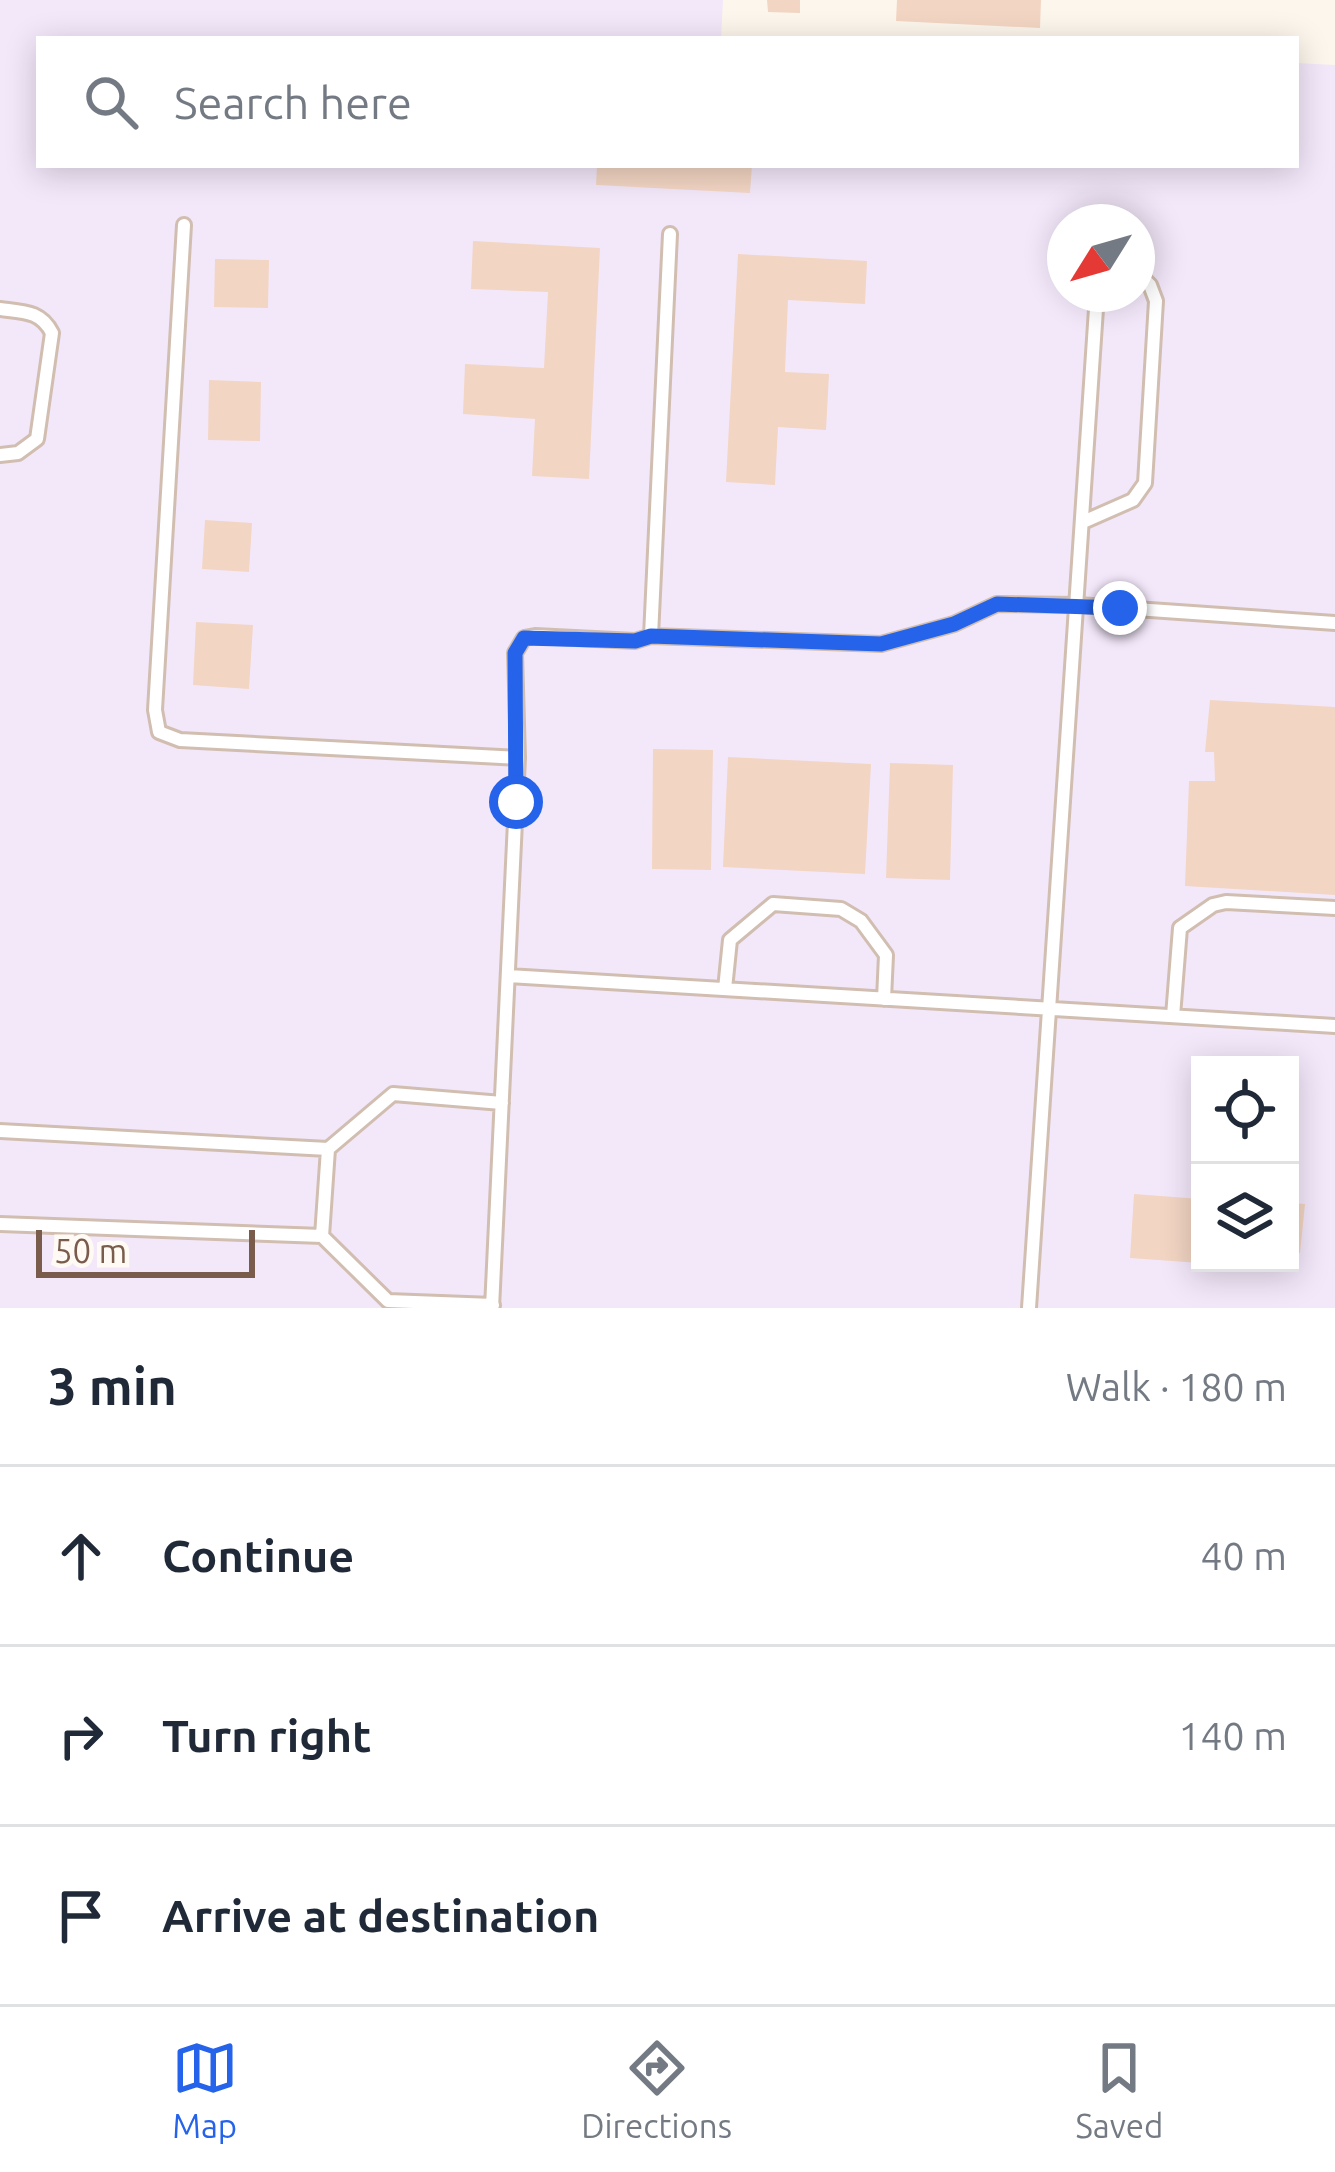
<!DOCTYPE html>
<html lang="en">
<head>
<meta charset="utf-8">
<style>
  :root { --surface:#fff; --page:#f2f2f3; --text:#1f2937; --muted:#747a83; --line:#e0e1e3; --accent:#2563eb }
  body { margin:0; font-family:Ubuntu,sans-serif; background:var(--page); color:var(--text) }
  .controls { position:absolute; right:36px; bottom:36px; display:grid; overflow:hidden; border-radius:0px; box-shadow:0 6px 30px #0003 }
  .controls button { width:108px; height:108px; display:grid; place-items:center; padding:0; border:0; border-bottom:3px solid var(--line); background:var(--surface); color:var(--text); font:60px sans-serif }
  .compass { position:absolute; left:1047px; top:204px; width:108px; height:108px; border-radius:50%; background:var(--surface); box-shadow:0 6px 30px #0003; rotate:233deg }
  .scale { position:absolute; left:36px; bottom:30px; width:219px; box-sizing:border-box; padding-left:12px; border:6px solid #7a5c4d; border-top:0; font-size:33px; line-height:42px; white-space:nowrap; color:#7a5c4d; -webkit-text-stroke:9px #fffaf3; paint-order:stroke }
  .stop { position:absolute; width:36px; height:36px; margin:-27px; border:9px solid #2563eb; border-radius:50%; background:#fff }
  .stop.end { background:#2563eb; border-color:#fff; box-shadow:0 3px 12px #0008 }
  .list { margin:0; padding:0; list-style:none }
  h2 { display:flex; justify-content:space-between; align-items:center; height:156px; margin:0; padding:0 48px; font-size:51px }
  h2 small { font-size:39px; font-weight:400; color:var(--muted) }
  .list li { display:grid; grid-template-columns:78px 1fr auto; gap:36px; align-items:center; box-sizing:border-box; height:180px; padding:0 48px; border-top:3px solid var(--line) }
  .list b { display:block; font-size:45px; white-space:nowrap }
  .list em { font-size:39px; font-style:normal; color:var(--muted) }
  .icon { flex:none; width:66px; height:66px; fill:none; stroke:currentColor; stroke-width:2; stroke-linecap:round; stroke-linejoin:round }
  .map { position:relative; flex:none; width:1335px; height:1308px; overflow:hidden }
  .search { position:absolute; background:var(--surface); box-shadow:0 6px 30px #0003; left:36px; right:36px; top:36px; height:132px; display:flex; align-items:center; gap:30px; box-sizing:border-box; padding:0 42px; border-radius:0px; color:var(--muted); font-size:45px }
  .sheet { height:696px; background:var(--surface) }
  nav { display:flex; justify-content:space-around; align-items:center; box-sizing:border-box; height:168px; border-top:3px solid var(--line); background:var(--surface); font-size:33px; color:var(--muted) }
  nav a { display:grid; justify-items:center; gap:6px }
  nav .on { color:var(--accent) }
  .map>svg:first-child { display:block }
</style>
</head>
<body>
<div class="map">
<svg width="1335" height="1308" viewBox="0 0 1335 1308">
  <rect width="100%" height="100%" fill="#fdf6ec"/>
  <path fill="#f3e8fa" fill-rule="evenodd" d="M0,0H723L721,39H39V165H1296V63L1335,65V1308H0ZM1065,222H1137V294H1065ZM1200,1065H1290V1263H1200Z"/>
  <path fill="#f3d5c3" d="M767,0H800V13L768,12Z
    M897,0H1041L1040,28L896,21Z
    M597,165H752L750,193L596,185Z
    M473,241L600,248L589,479L532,476L535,419L463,414L465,364L544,368L548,292L471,289Z
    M738,254L867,261L865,304L788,300L785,372L829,374L826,430L778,427L775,485L726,482Z
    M215,259L269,260L268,308L214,307Z
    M209,380L261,382L260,441L208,440Z
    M205,520L252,523L249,572L202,569Z
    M196,622L253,625L249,689L193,685Z
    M1210,700L1335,707V895L1185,886L1189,781H1215L1214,752H1205Z
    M653,749L713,750L711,870L652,869Z
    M728,757L871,764L865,874L723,867Z
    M890,763L953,765L950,880L886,878Z
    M1134,1194L1200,1199V1263L1130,1258Z
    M1290,1203L1305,1204L1300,1253L1290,1252Z"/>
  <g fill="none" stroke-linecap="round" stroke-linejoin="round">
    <defs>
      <path id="service" d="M184,225L155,710L159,732L180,740L518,758
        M0,309C24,312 41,311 52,333L37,439L18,453L0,455
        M1083,522L1133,500L1145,483L1156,301L1150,285L1137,272
        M651,636L881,644L954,624L997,604L1078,605L1335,623
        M508,976L1335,1026
        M725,989L730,940L773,904L841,909L861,921L886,955L884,999
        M1173,1016L1180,928L1213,905L1226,902L1335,908
        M0,1131L328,1149
        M0,1224L322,1236
        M493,1305L388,1301L322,1236L328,1149L393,1094L502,1103
        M492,1308L518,758L515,653L524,638L535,636L635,641L651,636L670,234
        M1029,1308L1097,294"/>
    </defs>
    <use href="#service" stroke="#d1beb0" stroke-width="18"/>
    <use href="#service" stroke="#fff" stroke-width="12"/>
  </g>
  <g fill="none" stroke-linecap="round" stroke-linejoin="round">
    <path stroke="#2563eb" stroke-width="15" d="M516,802L515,653L524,638L635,641L651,636L881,644L954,624L997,604L1120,608"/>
  </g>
</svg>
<div class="controls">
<button><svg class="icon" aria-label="locate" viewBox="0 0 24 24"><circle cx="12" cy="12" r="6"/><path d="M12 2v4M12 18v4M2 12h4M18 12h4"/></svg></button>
<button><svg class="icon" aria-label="layers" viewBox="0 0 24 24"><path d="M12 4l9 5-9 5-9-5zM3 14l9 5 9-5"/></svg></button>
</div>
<svg class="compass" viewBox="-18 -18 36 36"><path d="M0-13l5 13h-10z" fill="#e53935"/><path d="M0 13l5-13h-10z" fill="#747a83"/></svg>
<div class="scale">50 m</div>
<div class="stop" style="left:516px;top:802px"></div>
<div class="stop end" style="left:1120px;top:608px"></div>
<div class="search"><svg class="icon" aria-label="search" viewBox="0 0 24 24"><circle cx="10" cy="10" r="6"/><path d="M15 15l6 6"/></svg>Search here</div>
</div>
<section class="sheet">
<h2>3 min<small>Walk · 180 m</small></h2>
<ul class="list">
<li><svg class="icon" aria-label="ahead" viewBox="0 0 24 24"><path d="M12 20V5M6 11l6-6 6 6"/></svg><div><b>Continue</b></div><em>40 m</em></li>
<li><svg class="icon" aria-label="right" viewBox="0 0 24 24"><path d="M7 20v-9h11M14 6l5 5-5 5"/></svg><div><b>Turn right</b></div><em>140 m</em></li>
<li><svg class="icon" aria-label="arrive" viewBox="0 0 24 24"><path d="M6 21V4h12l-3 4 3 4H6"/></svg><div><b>Arrive at destination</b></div></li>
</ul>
</section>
<nav>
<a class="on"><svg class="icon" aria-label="map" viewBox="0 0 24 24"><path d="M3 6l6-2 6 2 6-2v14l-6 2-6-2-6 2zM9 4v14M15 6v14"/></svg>Map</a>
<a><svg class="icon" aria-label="directions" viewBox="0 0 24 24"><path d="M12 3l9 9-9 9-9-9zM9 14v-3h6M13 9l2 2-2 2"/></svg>Directions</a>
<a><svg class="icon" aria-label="saved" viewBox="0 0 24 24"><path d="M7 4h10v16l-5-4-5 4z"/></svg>Saved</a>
</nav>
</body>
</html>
